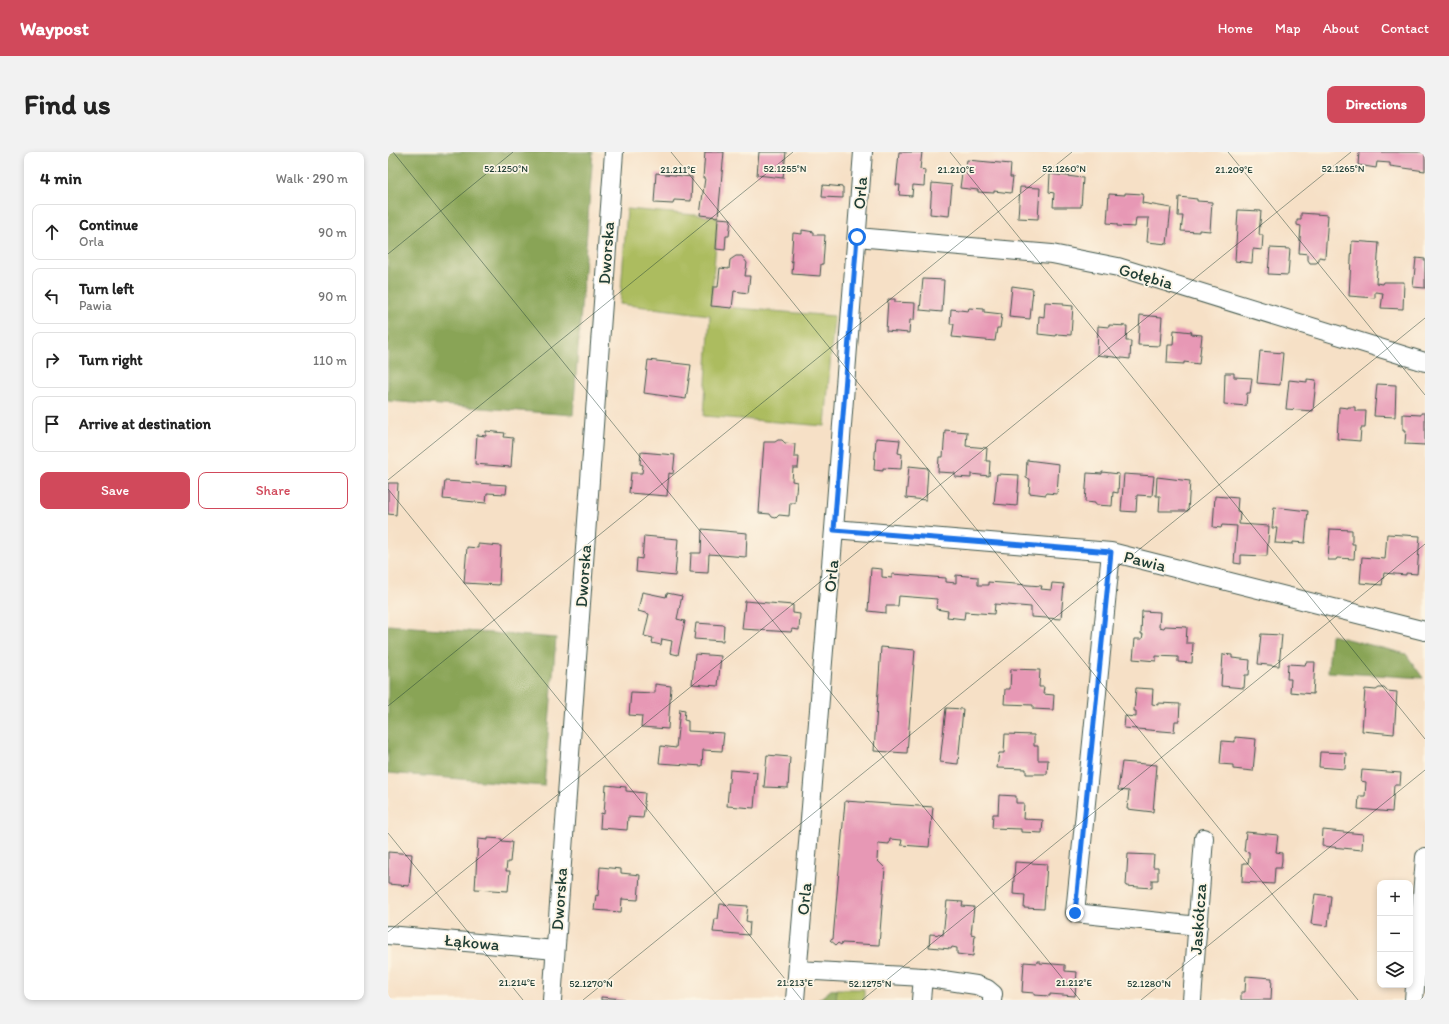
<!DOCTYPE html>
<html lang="en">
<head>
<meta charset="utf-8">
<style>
  :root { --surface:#fff; --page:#f2f2f2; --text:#222; --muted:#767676; --line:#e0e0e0; --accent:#d1495b }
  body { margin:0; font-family:Itim,sans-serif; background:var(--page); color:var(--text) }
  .controls { position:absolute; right:12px; bottom:12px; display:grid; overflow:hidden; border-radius:8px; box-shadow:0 2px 6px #0003 }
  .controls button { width:36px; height:36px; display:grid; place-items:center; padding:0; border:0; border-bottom:1px solid var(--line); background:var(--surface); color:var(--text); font:20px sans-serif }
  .stop { position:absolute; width:12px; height:12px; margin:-9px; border:3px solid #1a73e8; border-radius:50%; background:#fff }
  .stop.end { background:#1a73e8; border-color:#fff; box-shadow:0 1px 4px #0008 }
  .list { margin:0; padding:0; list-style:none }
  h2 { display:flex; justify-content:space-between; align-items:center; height:52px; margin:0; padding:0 16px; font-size:17px }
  h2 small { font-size:13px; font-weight:400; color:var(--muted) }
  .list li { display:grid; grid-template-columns:26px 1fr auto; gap:12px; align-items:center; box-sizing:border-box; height:56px; margin:0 8px 8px; padding:0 8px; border:1px solid var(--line); border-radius:8px }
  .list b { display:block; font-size:15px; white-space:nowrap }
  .list p { margin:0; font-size:13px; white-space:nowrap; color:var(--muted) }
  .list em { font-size:13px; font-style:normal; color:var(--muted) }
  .actions { display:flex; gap:8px; padding:12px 16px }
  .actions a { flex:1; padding:9px 0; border:1px solid var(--accent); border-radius:8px; text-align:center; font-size:14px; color:var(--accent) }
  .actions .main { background:var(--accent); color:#fff }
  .icon { flex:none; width:22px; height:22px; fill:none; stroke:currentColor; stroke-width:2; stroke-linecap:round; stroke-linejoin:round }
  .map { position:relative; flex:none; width:1037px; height:848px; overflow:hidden; border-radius:8px }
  header { display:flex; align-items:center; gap:24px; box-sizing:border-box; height:56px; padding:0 20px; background:var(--accent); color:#fff }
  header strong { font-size:19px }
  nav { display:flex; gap:22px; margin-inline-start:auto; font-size:14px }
  .intro { display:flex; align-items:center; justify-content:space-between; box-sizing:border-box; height:96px; padding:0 24px }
  h1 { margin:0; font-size:28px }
  .button { padding:10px 18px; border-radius:8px; background:var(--accent); color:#fff; font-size:14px; font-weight:700 }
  main { display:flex; gap:24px; padding:0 24px }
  aside { flex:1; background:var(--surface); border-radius:8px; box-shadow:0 2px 6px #0003 }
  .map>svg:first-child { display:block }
</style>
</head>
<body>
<header>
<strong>Waypost</strong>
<nav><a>Home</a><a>Map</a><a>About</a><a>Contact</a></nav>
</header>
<div class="intro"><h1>Find us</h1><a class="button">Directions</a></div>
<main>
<aside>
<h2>4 min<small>Walk · 290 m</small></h2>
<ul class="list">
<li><svg class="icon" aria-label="ahead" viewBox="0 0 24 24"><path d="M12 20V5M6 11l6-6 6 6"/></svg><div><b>Continue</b><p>Orla</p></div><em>90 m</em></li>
<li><svg class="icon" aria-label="left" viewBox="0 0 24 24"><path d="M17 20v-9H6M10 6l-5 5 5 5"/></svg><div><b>Turn left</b><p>Pawia</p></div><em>90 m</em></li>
<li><svg class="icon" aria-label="right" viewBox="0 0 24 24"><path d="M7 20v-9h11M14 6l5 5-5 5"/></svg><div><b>Turn right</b></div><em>110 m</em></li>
<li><svg class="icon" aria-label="arrive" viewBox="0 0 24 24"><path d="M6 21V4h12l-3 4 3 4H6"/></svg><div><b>Arrive at destination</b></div></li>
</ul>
<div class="actions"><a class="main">Save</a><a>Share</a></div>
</aside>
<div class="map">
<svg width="1037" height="848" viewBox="0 0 1037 848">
  <rect width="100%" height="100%" fill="#fcf5e5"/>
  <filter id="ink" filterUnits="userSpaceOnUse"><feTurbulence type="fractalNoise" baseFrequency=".025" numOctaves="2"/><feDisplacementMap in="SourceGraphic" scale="8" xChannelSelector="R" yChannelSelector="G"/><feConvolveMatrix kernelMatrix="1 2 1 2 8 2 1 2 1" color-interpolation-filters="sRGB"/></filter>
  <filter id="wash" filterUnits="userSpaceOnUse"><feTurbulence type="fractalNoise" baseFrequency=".012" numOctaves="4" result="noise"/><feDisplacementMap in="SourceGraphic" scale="16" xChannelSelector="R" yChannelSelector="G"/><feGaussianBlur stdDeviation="0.9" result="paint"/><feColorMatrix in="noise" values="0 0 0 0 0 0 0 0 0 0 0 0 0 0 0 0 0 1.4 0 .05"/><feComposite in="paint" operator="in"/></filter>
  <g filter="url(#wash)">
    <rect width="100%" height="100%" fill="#f6e0c6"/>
    <path fill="#acbc5f" stroke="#667c4a" d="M239,57L330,65L323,154L446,164L437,274L316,264L322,163L232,152Z
      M449,837H476V848H448Z"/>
    <path fill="#89a456" stroke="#547045" d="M0,0H205L185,263L0,249Z
      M0,473L168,486L156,634L0,621Z
      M943,483L1018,502L1035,526L940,520Z
      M444,837H449L448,848H430Z"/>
    <g id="blocks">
      <path fill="#e798b5" d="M317,0H336L330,65L312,63L317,26H315Z
        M371,0H398L395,26L369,23Z
        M511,0H534L532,17L537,18L536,34L525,33L524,44L511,43L512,33H508Z
        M971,0H1037V19L1002,14V11L989,10L988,16L970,13Z
        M579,8L623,12L622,25H625L623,41L606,39V41L590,40V38L572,36L574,21H577Z
        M268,21L304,25L303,49L286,48L285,52L266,51Z
        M662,22L695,26L693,55H665L666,41L661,40Z
        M544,31L564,33L561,64L542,62Z
        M435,33L455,35V46L434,45Z
        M632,35L652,36L650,67L630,66Z
        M737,41L755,42L754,51L783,56L779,92L759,90L761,66H748L747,75L729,74V72L719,71L721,42L737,43Z
        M791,45L809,47V49L824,50L822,79L811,78V80L793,79L795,64H790Z
        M850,58L873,59L871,83H875L874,98L865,97L864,111L847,109Z
        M913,61L940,63L937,106L931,105V109L928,111H922L920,108V102L911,101L913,74L909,73V68H913Z
        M330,66L343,67L341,84H338L337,98L328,97Z
        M414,78L426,80V83H437L435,112H433L432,124L404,122L405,109L403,110L405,81L414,82Z
        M964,89L991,91L988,131L995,132L996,130H1016L1015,157L993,156L995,141L987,140V146L961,144Z
        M882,96L902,97L900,123L880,122Z
        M348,104H354L359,111L357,124H362L360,141L346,139L344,156L323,154L325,135H330L332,116L341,117L342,108Z
        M1028,106L1037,107V136L1025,135Z
        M535,127L556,128L554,160L532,158Z
        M624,134L645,137L642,167L621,165Z
        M500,147H507V150L527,151L526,168H522L521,181L498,179Z
        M657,150L675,151V153L685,154L683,183L668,182V184L650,182L651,164L656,165Z
        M581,156L596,157V160L614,162L612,176H609L607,189L564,185L566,172H562L563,157L580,159Z
        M752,163L774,165L772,194L750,193Z
        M721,173L739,174L738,189H743L742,207L709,203L710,174L721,175Z
        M786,178L804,180L803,182L814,183L811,212L796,210V212L779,211L780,193H785Z
        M872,199L895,201L892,233L869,231Z
        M260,208L303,213L298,247L256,241Z
        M837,221H846V225L864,226L862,241H859L858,254L836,252Z
        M919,227L928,228L925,259L898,257L901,228L919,230Z
        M989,232L1008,233L1007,265L986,264Z
        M951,255L960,256V255H967V259H978L977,276H973L972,289L949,287Z
        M1033,261H1037V293L1017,292L1018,278H1015V262L1033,263Z
        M557,278L579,280L578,294L599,296L598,309H602L601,324L583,322V326L567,325V321L550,320L551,305H555Z
        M98,279L117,281L116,285L125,286L123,315L87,312L89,283L98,284Z
        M488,286L512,288L510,301L514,302L513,317L495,316V319L486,318Z
        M390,288H394L397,291L407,292L406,305H411L410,316H405L404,329L409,330L407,351H402L401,364L391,363L388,366L384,365L382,362L371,361L376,290H387Z
        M253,300L287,303L285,322L281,321L279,344L241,341L243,321H254L255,313L252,312Z
        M639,308L671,312L669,342L658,341V343L641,341L642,327L638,326Z
        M521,314L540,316L538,348L518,346Z
        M714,320L731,322L730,341L725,340L724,354L707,353V351L697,350L699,321L714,322Z
        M609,322L631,323L629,354L606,352Z
        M736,322L766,324L764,344L749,343L748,360L733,359Z
        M769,325L802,329L800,359H771L772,344H768Z
        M57,329L119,333L118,342L99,341L98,351L55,347Z
        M0,331H10L8,363L0,362Z
        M827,344L850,346L849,359L852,360L851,372L881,374L879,404L853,403V412L846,411L849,374L834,373L833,376L825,375Z
        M886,355L920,359L917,391L905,390V392L887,391L889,376H884Z
        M314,377L359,381L358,405L321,402L320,421L302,420L303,401H313Z
        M942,377L964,378V392H967L966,407L949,406L948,408H940Z
        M999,382L1032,384L1029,422L1018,421V423L996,421L994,433L972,431L974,405L997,407Z
        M256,384L290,387L287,424L248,420L249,406L254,407Z
        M90,392L113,394L111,433L76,431L79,395L90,396Z
        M483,416L494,417V425L504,426V422L558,426V430L568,431V423L590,425V433H600V430L654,434L653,437L663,438L664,431L676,432L673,467L643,465V455L607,452L606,462L577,460L576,467L559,465L560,459L548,457L549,447L511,444L510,454H498V461L480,459Z
        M254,440L278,445L279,441L294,444L289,467L297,469L290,503L282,501L284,489L274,487L273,493L264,491L265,486L256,484L261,462L250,459Z
        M357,449L405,453V461L412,462L411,478L404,477L403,480L354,477Z
        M754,459L772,460L771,475L776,476L777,474L799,475L798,491H805L804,511L790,510V505L768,504V509L745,507L747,487H754L755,482H753Z
        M308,471L336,473L335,489L306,487Z
        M873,482L894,483L891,514L870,512Z
        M493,495L527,498L519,601L486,599Z
        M307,502L333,504L330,534L304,532Z
        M835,502L844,503V506L862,508L861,523H857L856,536L833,534Z
        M918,510H927L925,542L902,540L903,527H899L900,512L917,513Z
        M623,517L652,518L651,535H656L655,542L666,543L665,558L645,557V553L616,552L617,537H622Z
        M267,532L283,534L280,577L253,575L254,564L241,563L243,540L267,541Z
        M748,536L765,537L764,552L770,553V551L792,552L791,569H787L786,580L736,576L737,564L748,565V559H746Z
        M991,536H996L999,539L1009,540L1006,582L974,579L977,537L988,538Z
        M558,556L575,557L570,612L552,610Z
        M292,557L297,558L296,568L300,569V579L336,581L334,599L315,598L314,614L271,611L273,594L288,596Z
        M617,582L646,583V594H650V608H660L659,622H638V617L609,616L611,601H616Z
        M847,585L868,587L865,619L845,617V613L832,612L834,589L847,590Z
        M932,600L958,601L957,617L931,615Z
        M379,603L402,605L400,636L376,635Z
        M734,610L769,613L765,660L739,657L741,639L730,638Z
        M342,618L369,620L366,656L339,654Z
        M974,618L1013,621L1012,633H1006L1004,660L970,657L971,644H977L978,630L973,629Z
        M218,633L238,635V639L257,641L256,652H257L255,666L240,665L239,678L212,676L213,661L216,662Z
        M611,643L628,644V651H636L635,667L655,668L654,681L633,680V677L604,676L605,662H610Z
        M457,649L545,655L541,695L513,693L514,688L502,687L501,692L490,691L489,708L497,716L491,793L454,791L453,793L450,791L448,793L442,788L445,787Z
        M935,678L975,682L974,698L934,694Z
        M858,680L890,683L888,700L894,701V708L893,716H887L886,732L854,730L855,711H860L861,706V700L856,699Z
        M100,686L114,687V689L124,690L122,710H119L118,719H122L120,739L87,737L90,687L100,688Z
        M0,700L24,702L21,734L0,732Z
        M740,702L766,703L765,715H770V728H764V736L738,734Z
        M627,710L659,712L656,757L636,756L637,743L625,742Z
        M212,715L233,717V721L252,723L250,748L234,747L233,760L206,758L208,743L210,744Z
        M927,742L943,744L940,774L923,772Z
        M559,749L575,750L574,754L586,755L583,782L587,783L585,804L569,802V796L564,795L563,797L541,795L542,782L555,783Z
        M332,752L360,754L358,769L362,770L361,783L325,780L327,767H330Z
        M649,809H652V811L677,813V819L689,820L687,844L662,842V844L646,843V841L634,840L636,810L649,811Z
        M858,824L884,826L883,848H853V840H857Z
        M213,845L236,847V848H213Z"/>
    </g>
  </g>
  <g filter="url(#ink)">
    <use href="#blocks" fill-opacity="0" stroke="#3f554a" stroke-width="1"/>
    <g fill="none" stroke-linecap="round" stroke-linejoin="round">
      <defs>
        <path id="minor" d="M469,85L664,102L730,115L1037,210
          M446,377L723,400L1037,479
          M723,400L687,761L810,774
          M0,783L167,798
          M410,818L535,825L588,833L599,837L605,842L604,848
          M164,848L226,0
          M407,848L446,377L475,0
          M533,848L535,825
          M804,848L816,686
          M1026,848L1037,705"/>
      </defs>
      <use href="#minor" stroke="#3f554a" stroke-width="20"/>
      <use href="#minor" stroke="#fff" stroke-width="18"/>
    </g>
  </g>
  <g fill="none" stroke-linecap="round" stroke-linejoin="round" filter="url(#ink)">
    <path stroke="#1a73e8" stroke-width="5" d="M469,85L446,378L723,400L687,761"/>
  </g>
  <path fill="none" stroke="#1f3d34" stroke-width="1" stroke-opacity="0.45" d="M5,0L692,848M283,0L970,848M562,0L1037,587M840,0L1037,243M0,102L125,0M0,328L405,0M0,337L414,848M0,554L684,0M0,681L135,848M0,780L963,0M195,848L1037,166M474,848L1037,392M753,848L1037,618M1032,848L1037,844"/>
  <g text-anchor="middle" stroke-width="3.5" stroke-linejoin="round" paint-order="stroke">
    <g font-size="17" fill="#1f3d34" stroke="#fcf5e5">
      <text transform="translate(472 41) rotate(-86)" y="6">Orla</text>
      <text transform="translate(218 101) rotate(-86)" y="6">Dworska</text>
      <text transform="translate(758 124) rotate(16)" y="6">Gołębia</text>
      <text transform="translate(757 409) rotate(14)" y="6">Pawia</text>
      <text transform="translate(195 424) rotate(-86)" y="6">Dworska</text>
      <text transform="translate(443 424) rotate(-85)" y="6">Orla</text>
      <text transform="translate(171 747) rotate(-86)" y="6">Dworska</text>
      <text transform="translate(416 747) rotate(-85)" y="6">Orla</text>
      <text transform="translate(810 767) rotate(-86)" y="6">Jaskółcza</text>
      <text transform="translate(84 790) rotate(5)" y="6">Łąkowa</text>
    </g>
  </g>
  <g font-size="10" text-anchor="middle" fill="#1f3d34" stroke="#fcf5e5" stroke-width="3.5" stroke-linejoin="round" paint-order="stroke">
    <text x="118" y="20">52.1250°N</text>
    <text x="397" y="20">52.1255°N</text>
    <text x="676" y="20">52.1260°N</text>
    <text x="955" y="20">52.1265°N</text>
    <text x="568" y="21">21.210°E</text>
    <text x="846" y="21">21.209°E</text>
    <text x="290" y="21">21.211°E</text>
    <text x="129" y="834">21.214°E</text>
    <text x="407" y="834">21.213°E</text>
    <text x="686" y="834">21.212°E</text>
    <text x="203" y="835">52.1270°N</text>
    <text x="482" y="835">52.1275°N</text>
    <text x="761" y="835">52.1280°N</text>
  </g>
</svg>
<div class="controls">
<button>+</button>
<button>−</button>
<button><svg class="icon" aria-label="layers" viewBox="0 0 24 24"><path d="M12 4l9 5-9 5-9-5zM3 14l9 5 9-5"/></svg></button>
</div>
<div class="stop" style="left:469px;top:85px"></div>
<div class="stop end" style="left:687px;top:761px"></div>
</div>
</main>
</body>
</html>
